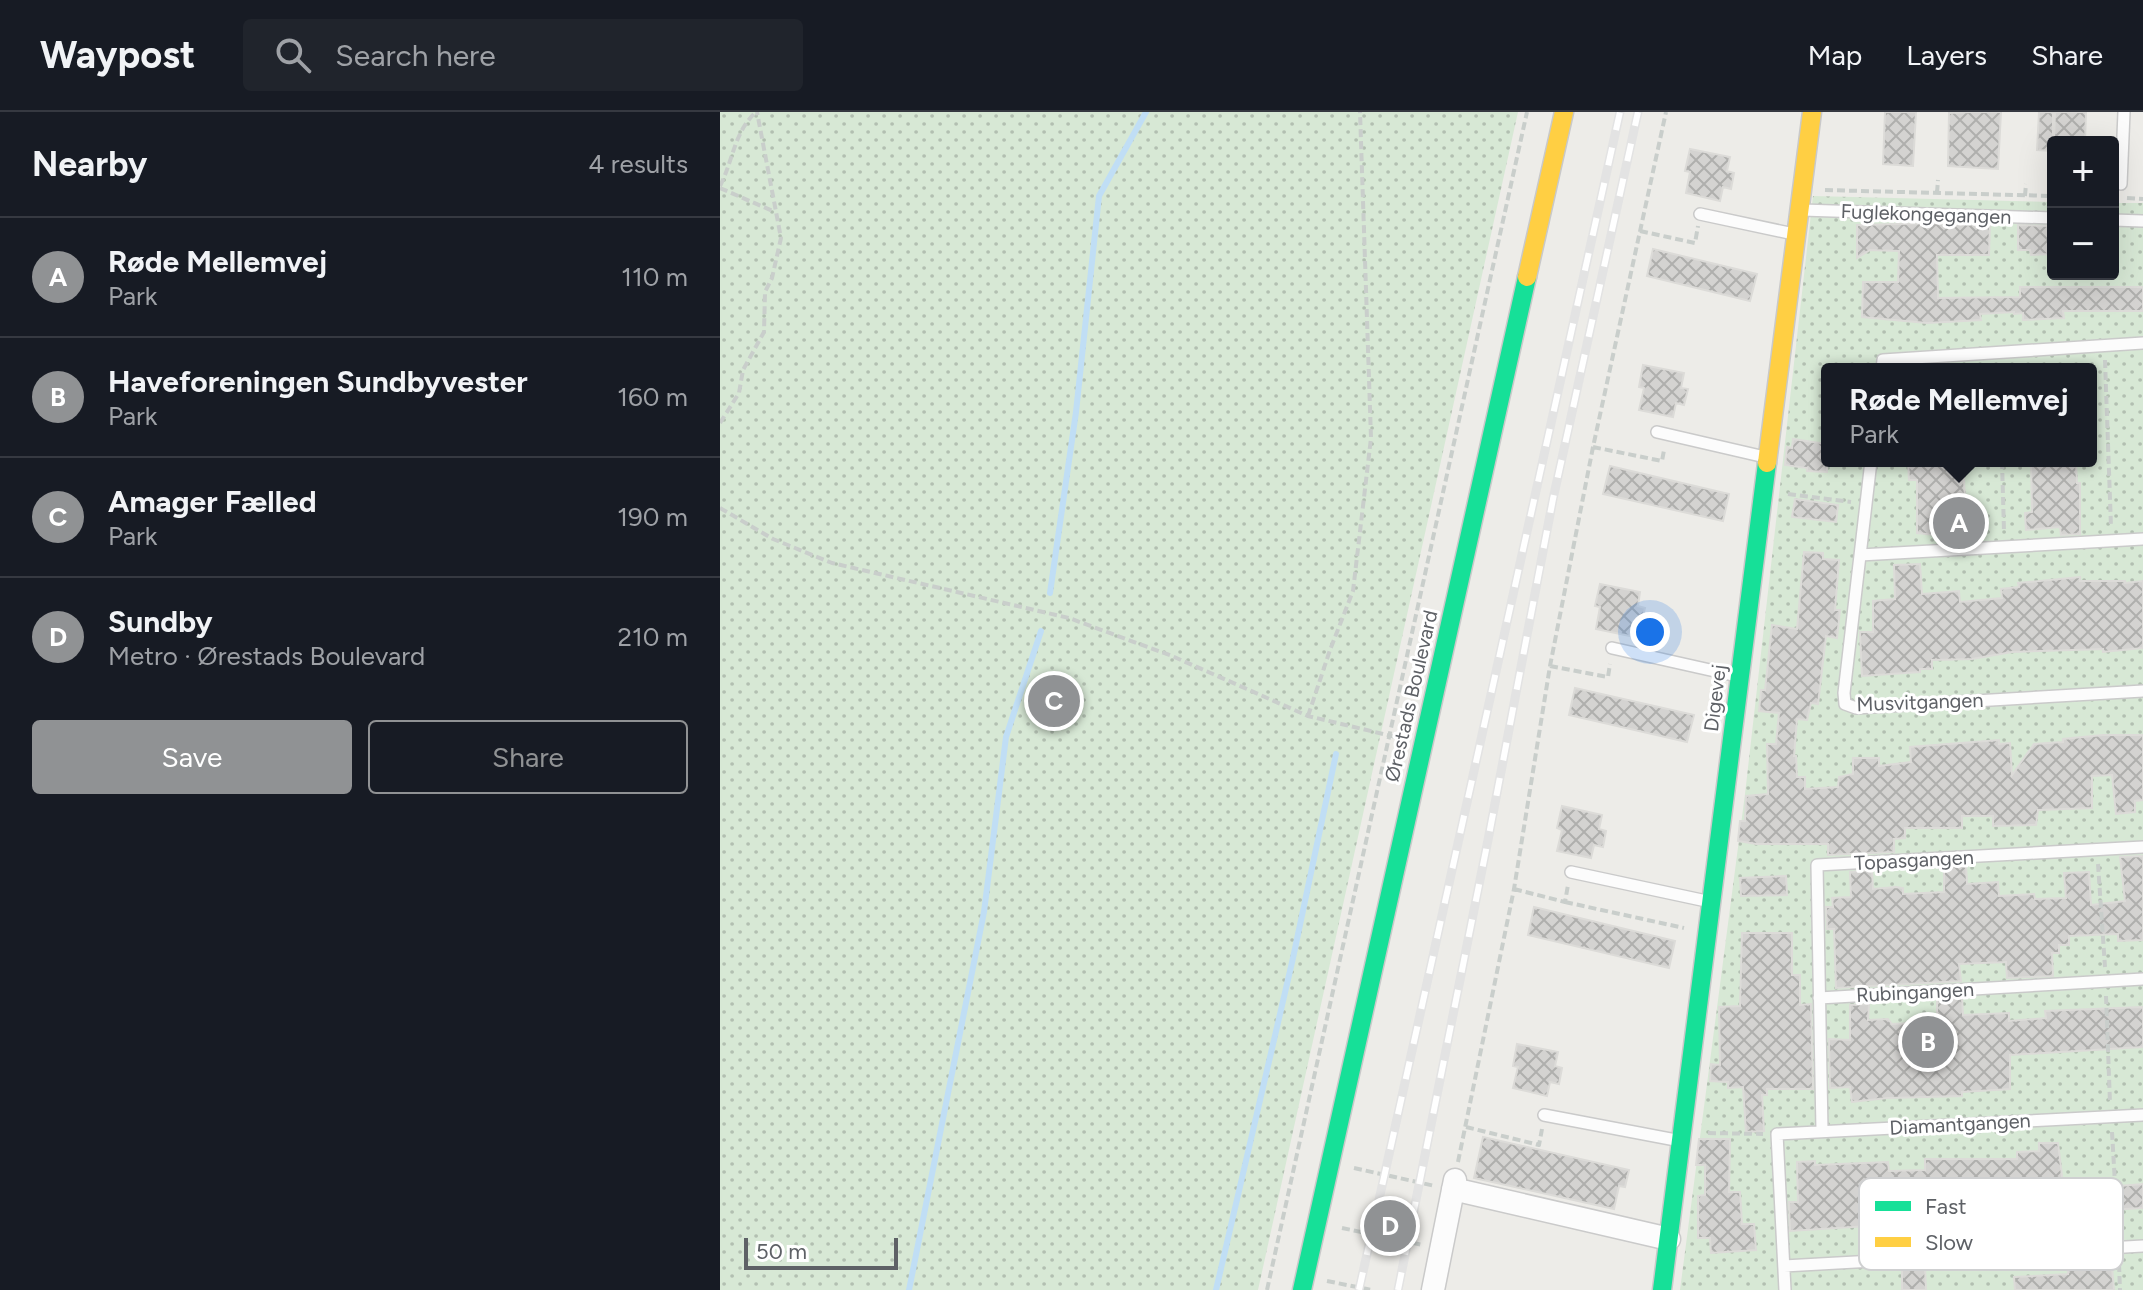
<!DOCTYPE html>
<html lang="en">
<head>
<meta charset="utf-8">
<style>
  :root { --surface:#171b24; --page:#20242c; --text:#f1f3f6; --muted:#9ea1a6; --line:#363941; --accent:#909294 }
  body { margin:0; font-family:Figtree,sans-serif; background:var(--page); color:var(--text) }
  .controls { position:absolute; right:24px; top:24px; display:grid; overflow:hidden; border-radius:8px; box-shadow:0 8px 32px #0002 }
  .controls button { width:72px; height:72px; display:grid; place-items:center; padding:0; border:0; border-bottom:2px solid var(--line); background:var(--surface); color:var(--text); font:40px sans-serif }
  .scale { position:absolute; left:24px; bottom:20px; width:154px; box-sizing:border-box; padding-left:8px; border:4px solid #5e6166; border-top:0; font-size:22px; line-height:28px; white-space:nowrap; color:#5e6166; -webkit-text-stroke:6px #fff; paint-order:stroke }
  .you { position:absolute; left:930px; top:520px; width:28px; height:28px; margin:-20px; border:6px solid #fff; border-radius:50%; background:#1a73e8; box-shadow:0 0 0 12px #1a73e833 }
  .badge { display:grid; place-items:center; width:52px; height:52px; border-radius:50%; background:var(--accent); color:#fff; font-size:26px; font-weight:700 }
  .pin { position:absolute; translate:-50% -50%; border:4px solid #fff; box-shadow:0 2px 8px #0006 }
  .popup { position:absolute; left:1101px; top:251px; width:276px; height:104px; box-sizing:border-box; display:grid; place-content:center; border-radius:8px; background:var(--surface); filter:drop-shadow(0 2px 6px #0005); font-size:26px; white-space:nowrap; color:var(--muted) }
  .popup b { font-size:30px; color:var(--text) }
  .popup::after { content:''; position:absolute; left:50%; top:100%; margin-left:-16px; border:16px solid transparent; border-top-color:var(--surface) }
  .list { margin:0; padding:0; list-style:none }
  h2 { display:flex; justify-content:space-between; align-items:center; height:104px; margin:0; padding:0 32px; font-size:34px }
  h2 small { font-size:26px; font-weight:400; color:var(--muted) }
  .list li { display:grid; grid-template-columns:52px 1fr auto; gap:24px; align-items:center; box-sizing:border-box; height:120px; padding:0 32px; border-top:2px solid var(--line) }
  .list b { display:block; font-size:30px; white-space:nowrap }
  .list p { margin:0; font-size:26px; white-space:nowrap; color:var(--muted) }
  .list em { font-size:26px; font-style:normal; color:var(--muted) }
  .actions { display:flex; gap:16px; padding:24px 32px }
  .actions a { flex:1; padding:18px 0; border:2px solid var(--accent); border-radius:8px; text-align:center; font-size:28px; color:var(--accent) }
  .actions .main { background:var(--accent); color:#fff }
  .icon { flex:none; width:44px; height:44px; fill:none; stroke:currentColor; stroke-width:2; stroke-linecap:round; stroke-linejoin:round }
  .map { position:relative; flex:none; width:1423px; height:1178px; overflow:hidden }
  header { display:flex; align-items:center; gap:48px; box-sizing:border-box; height:112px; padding:0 40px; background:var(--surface); border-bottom:2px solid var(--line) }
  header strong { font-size:38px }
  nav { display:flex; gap:44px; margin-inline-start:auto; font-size:28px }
  .search { width:560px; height:72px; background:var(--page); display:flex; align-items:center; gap:20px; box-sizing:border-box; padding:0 28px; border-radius:8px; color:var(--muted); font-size:30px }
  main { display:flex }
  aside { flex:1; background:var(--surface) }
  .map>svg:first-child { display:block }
</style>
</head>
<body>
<header>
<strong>Waypost</strong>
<div class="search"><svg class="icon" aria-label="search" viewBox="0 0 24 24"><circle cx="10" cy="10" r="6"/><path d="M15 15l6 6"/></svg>Search here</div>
<nav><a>Map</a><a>Layers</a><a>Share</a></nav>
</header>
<main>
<aside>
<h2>Nearby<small>4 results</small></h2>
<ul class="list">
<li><span class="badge">A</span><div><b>Røde Mellemvej</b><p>Park</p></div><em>110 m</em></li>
<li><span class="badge">B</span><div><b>Haveforeningen Sundbyvester</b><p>Park</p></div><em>160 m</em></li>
<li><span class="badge">C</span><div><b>Amager Fælled</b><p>Park</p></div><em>190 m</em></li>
<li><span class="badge">D</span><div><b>Sundby</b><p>Metro · Ørestads Boulevard</p></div><em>210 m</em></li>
</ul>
<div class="actions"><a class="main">Save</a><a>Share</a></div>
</aside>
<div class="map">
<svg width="1423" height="1178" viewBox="0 0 1423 1178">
  <defs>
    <pattern id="park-dots" width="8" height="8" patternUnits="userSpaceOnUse" patternTransform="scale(2)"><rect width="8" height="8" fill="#d7e8d5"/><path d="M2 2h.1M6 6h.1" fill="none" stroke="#b2bfb1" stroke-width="1.8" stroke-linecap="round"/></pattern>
    <pattern id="building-cross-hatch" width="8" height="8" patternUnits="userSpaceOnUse" patternTransform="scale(2)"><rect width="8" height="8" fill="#d4d3d1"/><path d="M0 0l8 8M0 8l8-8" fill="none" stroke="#afafad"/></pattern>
  </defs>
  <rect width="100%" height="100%" fill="#edece8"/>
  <path fill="url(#park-dots)" fill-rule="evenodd" d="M0,0H798L538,1178H0Z
    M1093,84L1333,90V162H1393V91H1423V1178H960L1025,682ZM1107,257H1371V349H1107Z"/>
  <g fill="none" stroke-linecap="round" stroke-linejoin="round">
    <path stroke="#c0def5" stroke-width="6" d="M330,481L356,300L379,84L426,0
      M189,1178L264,800L286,625L321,519
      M496,1178L573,846L616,642"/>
  </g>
  <path fill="url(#building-cross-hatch)" stroke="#dcdbd8" stroke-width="2" d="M1165,0H1196L1193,54L1163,52Z
    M1250,0H1281L1278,57L1228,54L1229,1Z
    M1319,0H1333V39L1317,38Z
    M1335,0H1366L1365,30H1334Z
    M970,37L1010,45L1007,59L1014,61L1011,77L1003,75L1000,89L966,81L970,60L965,59Z
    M1218,111L1270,112L1269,143H1217L1218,186L1300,185V175H1423V199H1343L1344,206L1303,208V201L1294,202V200L1260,202L1261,208L1207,211L1142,205L1143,170H1178L1179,139L1150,138L1137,146V113Z
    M1298,113L1329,114L1330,142L1311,143L1310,138H1298Z
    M933,137L1037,162L1030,189L927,164Z
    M923,253L964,261L961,276L968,277L964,293L956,291L953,305L919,298L924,276L919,275Z
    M1073,327L1107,332V360L1087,359V356L1065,353L1067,335L1072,336Z
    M1188,349H1243L1246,405H1258L1259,421L1216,423L1197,421V368H1189Z
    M1311,349H1356L1357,371H1360V422L1341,423L1340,415L1306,418L1305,401L1312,400Z
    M890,354L1009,382L1003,409L883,382Z
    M1075,387L1118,393L1116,410L1072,405Z
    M1084,440L1103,441V447L1119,448L1115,498H1120L1117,526L1106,524L1098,592L1091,591L1087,608L1077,607L1074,644H1076L1077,665H1085V677L1118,675L1119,665L1133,662V646H1159V654L1191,650L1190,635L1279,628V632L1290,631L1292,663L1314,632L1343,630V627L1383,623H1423V688L1415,689V700L1396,702L1392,663L1372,664V696L1318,698L1316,713L1273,714V704H1242V716H1185V726L1174,727V740L1108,743V732H1036L1018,729L1020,709H1025L1026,684L1048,682L1047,632H1056L1059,601L1039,599L1041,578H1045L1052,513L1077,517Z
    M1200,452L1202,482L1239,479L1240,490L1282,486L1281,477L1299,475L1298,471L1360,465V469H1405V471L1423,469V536L1383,540V537L1292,540L1252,547L1212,548V557H1200V560L1142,564L1140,520H1153V489L1175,487L1174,453Z
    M880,472L920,480L918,494L925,496L921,512L913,510L910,524L876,517L880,495L875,494Z
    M855,576L974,603L967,630L849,603Z
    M842,694L882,703L879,717L886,719L883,735L874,733L871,746L837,739L842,718L837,716Z
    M1423,744V828L1398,829V822L1349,824V833H1339V841H1332L1333,864L1287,866L1286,850L1239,852L1241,869L1116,876L1114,817H1107L1106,795H1113L1112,786L1131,785L1130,760L1152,758L1153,777L1176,775L1183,776V782L1224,780V755L1246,753L1247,772L1278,770L1279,784L1314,782L1315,787L1346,786L1344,761L1369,760L1371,793L1405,789L1400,745Z
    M1066,764L1067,783L1021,784L1020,766Z
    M814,795L955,829L949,856L808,823Z
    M1022,821H1072V863H1080V893L1091,892L1093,977H1047V983H1042L1044,1019L1026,1020L1023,975L1008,976V970L990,969L991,952L1000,953L999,895L1020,894Z
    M1242,886L1243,903L1289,901V909L1326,906L1325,899L1423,895V935L1290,943V977L1242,980V984L1167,986L1132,990L1130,975L1110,976L1109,927L1130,928V893L1149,892L1148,908L1168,907L1172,912L1210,910H1217V888Z
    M797,932L838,940L835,954L842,956L839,972L830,970L827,984L793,976L798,955L793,954Z
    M763,1025L909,1058L905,1075L899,1074L894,1097L754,1066Z
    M979,1027H1010L1009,1080H1020L1022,1112H1034L1036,1138L991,1141L990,1126H978V1084L985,1083V1053H976Z
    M1319,1031H1338L1343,1072L1387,1070V1075L1423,1072V1096L1388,1098L1389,1103L1375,1104V1109L1358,1106V1120L1329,1121L1328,1105L1291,1106L1292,1133L1254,1135V1112L1181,1117L1166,1130L1164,1113L1070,1119L1069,1090H1078L1077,1050L1095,1049V1053L1168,1050L1169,1059L1205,1058V1047H1297V1040L1319,1039Z
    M1391,1144L1394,1178H1295L1294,1165L1348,1162L1347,1147Z
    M1205,1155L1206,1178H1182V1156Z"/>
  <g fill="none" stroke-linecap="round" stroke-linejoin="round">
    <defs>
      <path id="lane" d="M1401,72L1404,0
        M1082,98L1333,106
        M980,102L1074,122
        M1393,108L1423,109
        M1162,257L1163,248L1423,231
        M937,320L1045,345
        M1151,349L1124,581L1125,592L1136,596L1423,579
        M1140,443L1423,427
        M892,536L1017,564
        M851,760L991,790
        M1099,886L1423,867
        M824,1003L961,1029
        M1102,1018L1097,753L1423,735
        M1064,1154L1423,1134
        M1065,1178L1057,1022L1423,1003"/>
      <path id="street" d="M733,1077L949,1127
        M713,1178L735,1068"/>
      <path id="fast" d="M582,1178L807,165
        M942,1178L1047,351"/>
      <path id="slow" d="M807,165L844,0
        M1047,351L1092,0"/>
    </defs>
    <use href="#lane" stroke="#cacaca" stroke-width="14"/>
    <use href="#street" stroke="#cacaca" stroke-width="25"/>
    <use href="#fast" stroke="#c9c9c9" stroke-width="21"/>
    <use href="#slow" stroke="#c9c9c9" stroke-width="21"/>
    <path stroke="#c9cecb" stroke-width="4" stroke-dasharray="8 4" stroke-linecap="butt" d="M0,74C13,49 14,20 36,0
      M0,76L55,100
      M1105,78L1333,84
      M1217,81L1218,68
      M1305,84L1306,72
      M1407,86L1423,87
      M920,119L975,131L978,114
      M1385,248L1391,415
      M0,311L19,281L23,258L44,220L45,180L52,166L61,126L37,0
      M873,335L942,349L944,338
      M1282,349L1284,419
      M1068,382L1131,390
      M0,396L53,427L112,451L349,506L452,544L588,604L680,626
      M830,554L888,565L890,552
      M588,604L610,538L633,479L651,326L640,0
      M1378,752L1385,855
      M794,777L845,790L848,773
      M845,790L964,816
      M1386,884L1390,991
      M746,1015L819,1033L822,1017
      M1392,1020L1398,1123
      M988,1021L1043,1022
      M738,1050L794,777L830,554L873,335L946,0
      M634,1056L715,1074
      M622,1116L703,1133
      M658,1138L668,1141L671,1127
      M1399,1152L1400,1178
      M607,1169L652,1178
      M547,1178L807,0"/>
    <use href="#lane" stroke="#fcfcfc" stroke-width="11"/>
    <use href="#street" stroke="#fcfcfc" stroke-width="22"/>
    <use href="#fast" stroke="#16e098" stroke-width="18"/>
    <use href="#slow" stroke="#ffcf43" stroke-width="18"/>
    <defs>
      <path id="rail" d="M639,1178L900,0
        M678,1178L768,728L833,387L918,0"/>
    </defs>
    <use href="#rail" stroke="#e3e3e3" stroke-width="9"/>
    <use href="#rail" stroke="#fff" stroke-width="6" stroke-dasharray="18" stroke-linecap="butt"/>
  </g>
  <g text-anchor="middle" stroke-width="6" stroke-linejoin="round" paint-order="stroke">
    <g font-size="20" fill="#5e6166" stroke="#fff">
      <text transform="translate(1206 102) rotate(2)" y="7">Fuglekongegangen</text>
      <text transform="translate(691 584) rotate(-77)" y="7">Ørestads Boulevard</text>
      <text transform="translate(995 586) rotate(-83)" y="7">Digevej</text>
      <text transform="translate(1200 590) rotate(-2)" y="7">Musvitgangen</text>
      <text transform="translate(1194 748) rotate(-3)" y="7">Topasgangen</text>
      <text transform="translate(1195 880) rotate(-3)" y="7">Rubingangen</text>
      <text transform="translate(1240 1012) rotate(-3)" y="7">Diamantgangen</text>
    </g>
  </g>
  <rect x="1139" y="1066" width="264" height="92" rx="12" fill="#fff" stroke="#cfd0d1" stroke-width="2"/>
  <rect x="1155" y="1089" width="36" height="10" fill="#16e098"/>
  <rect x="1155" y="1125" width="36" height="10" fill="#ffcf43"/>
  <g font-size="22" fill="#5e6166">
    <text x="1205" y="1102">Fast</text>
    <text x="1205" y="1138">Slow</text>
  </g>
</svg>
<div class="controls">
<button>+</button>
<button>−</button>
</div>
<div class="scale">50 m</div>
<div class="you"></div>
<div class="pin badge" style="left:1239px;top:411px">A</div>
<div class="popup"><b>Røde Mellemvej</b>Park</div>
<div class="pin badge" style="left:1208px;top:930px">B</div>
<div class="pin badge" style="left:334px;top:589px">C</div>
<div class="pin badge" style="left:670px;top:1114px">D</div>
</div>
</main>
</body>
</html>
